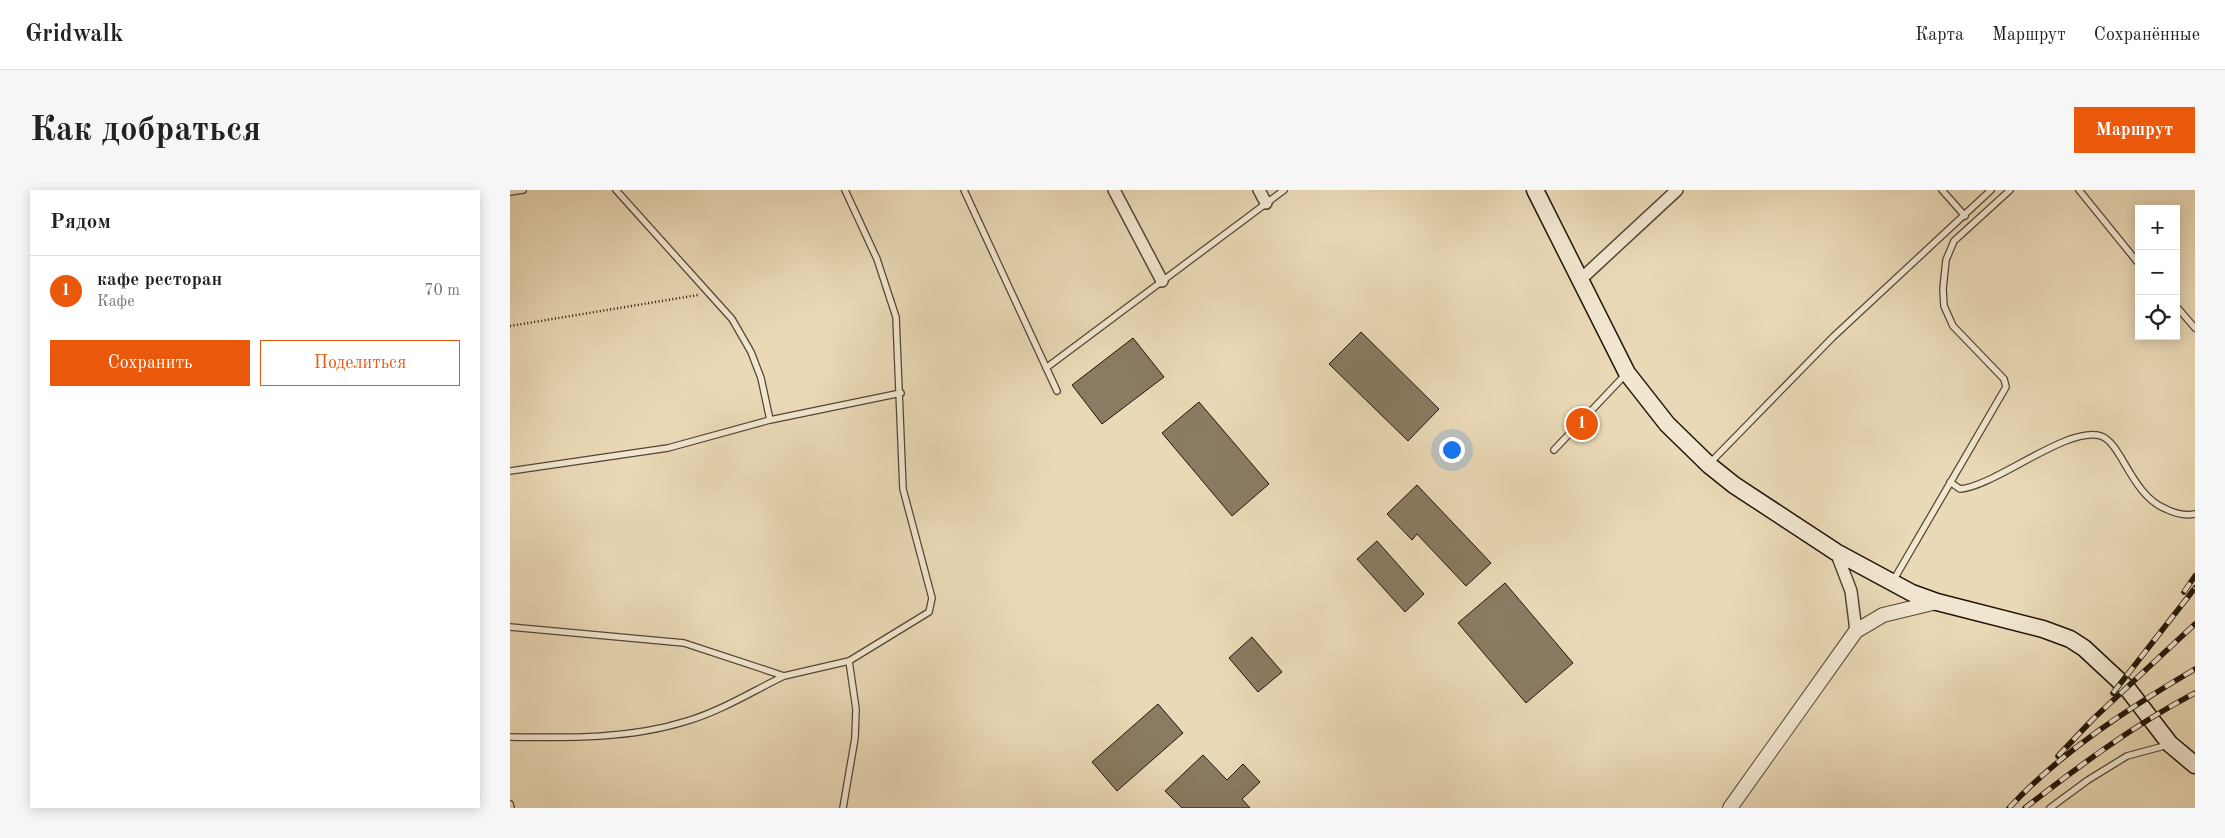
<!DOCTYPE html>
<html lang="ru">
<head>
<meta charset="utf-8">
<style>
  :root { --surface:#fff; --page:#f6f6f6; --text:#222; --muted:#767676; --line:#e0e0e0; --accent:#ea580c }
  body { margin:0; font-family:"Old Standard TT",serif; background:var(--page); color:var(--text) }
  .controls { position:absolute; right:15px; top:15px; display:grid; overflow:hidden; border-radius:0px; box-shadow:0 2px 12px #0003 }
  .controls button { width:45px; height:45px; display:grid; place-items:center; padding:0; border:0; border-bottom:1px solid var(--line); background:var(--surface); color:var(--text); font:25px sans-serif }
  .you { position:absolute; left:941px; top:259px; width:18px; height:18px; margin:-12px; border:4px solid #fff; border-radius:50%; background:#1a73e8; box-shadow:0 0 0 8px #1a73e833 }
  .badge { display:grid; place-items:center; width:32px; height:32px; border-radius:50%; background:var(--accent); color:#fff; font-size:16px; font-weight:700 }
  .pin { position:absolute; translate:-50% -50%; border:2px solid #fff; box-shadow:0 1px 5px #0006 }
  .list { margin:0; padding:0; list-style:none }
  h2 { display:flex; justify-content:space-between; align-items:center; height:65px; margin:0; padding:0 20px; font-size:21px }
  h2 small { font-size:16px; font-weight:400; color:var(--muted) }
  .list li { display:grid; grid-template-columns:32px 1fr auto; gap:15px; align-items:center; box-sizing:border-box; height:70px; padding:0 20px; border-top:1px solid var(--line) }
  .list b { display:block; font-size:19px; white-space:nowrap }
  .list p { margin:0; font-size:16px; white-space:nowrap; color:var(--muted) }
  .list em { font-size:16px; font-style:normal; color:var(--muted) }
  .actions { display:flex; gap:10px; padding:15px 20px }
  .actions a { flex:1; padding:11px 0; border:1px solid var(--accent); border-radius:0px; text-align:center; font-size:18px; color:var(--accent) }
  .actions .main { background:var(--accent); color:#fff }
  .icon { flex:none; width:28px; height:28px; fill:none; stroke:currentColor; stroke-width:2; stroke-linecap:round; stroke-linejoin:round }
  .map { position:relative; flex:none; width:1685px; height:618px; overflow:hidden; border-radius:0px }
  header { display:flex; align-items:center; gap:30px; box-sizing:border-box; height:70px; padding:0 25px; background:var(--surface); border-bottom:1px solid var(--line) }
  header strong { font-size:24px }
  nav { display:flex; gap:28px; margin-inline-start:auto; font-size:18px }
  .intro { display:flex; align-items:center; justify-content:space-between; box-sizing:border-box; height:120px; padding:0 30px }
  h1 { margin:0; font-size:35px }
  .button { padding:12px 22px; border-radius:0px; background:var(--accent); color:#fff; font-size:18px; font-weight:700 }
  main { display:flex; gap:30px; padding:0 30px }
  aside { flex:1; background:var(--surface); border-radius:0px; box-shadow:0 2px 12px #0003 }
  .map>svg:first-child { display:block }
</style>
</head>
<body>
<header>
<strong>Gridwalk</strong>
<nav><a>Карта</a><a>Маршрут</a><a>Сохранённые</a></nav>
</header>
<div class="intro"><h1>Как добраться</h1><a class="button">Маршрут</a></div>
<main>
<aside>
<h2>Рядом<small></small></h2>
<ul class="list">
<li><span class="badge">1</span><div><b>кафе ресторан</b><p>Кафе</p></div><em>70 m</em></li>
</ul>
<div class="actions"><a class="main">Сохранить</a><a>Поделиться</a></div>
</aside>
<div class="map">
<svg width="1685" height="618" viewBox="0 0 1685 618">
  <rect width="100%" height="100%" fill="#ead9b6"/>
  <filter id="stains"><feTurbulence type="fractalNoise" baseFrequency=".004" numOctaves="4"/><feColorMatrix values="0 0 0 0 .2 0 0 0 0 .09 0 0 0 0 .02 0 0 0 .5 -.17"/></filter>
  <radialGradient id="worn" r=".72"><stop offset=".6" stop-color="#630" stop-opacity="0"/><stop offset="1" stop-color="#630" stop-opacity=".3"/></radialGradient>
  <path fill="#8a7b62" stroke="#211508" d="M851,142L929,219L898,251L819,174Z
    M623,148L654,187L592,234L562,195Z
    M689,212L759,294L722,326L652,243Z
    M907,295L981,373L956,396L907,344L902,350L877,324Z
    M867,351L914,404L895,422L847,369Z
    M995,393L1063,473L1016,513L948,433Z
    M742,447L772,482L748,502L719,468Z
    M648,514L673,543L607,601L582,572Z
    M693,565L717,590L733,574L750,592L732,609L740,618H672L655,601Z"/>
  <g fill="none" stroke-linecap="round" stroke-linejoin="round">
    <defs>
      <path id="service" d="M106,0L222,129L241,162L251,188L260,230
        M454,0L547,201
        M1432,0L1455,26
        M1569,0L1629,74
        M0,2L13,0
        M1666,116L1685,138
        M536,178L774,0
        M1044,260L1115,185
        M1199,274L1323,147L1481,0
        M0,281L158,258L260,230L391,203
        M1440,292L1450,299C1486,296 1558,235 1591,246C1612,253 1621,305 1656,319C1666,324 1674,326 1685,324
        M1383,391L1496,197L1494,189L1443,136L1434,116L1433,99L1436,70L1444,51L1500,0
        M0,437L174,453L274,486L339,471
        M0,547C60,548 120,549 177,531C211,521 243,501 274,486
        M0,614L1,618
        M333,618L345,548L346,519L339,471L419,422L422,408L393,299L386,127L367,69L335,0
        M1540,618L1578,590L1617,566L1658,555"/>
      <path id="minor" d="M604,0L652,91
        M749,0L756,13
        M1070,90L1167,0
        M1326,362L1341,401L1346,441"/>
      <path id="tertiary" d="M1220,618L1346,441L1373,425L1427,412"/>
      <path id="secondary" d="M1025,0L1117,183L1157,234L1199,275L1224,295L1326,362L1402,403L1427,412L1533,439L1560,449L1574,458L1617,498L1660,554L1685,575"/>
    </defs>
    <use href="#service" stroke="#534634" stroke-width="8"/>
    <use href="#minor" stroke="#534634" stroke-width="14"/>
    <use href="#tertiary" stroke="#534634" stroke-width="16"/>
    <use href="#secondary" stroke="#211508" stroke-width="19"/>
    <path stroke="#211508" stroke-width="2.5" stroke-dasharray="1 2.5" stroke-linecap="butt" d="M0,136L188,105"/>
    <use href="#service" stroke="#f1e6d0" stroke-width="5.5"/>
    <use href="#minor" stroke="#f1e6d0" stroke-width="11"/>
    <use href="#tertiary" stroke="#f1e6d0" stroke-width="14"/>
    <use href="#secondary" stroke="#f1e6d0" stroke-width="16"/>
    <defs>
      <path id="rail" d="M1674,402L1685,386
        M1603,503L1685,398
        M1548,566L1583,529L1685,434
        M1499,618C1552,561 1619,518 1685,479
        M1515,618C1569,576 1624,535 1685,503"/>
    </defs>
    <use href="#rail" stroke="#211508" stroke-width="5.5"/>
    <use href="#rail" stroke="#f1e6d0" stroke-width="4" stroke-dasharray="11" stroke-linecap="butt"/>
  </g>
  <rect width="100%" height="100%" filter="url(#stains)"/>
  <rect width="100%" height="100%" fill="url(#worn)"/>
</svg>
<div class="controls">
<button>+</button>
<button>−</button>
<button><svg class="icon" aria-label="locate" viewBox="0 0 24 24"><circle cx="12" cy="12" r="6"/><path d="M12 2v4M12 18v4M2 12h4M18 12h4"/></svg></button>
</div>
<div class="you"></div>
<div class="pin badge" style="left:1072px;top:234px">1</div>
</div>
</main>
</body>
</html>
